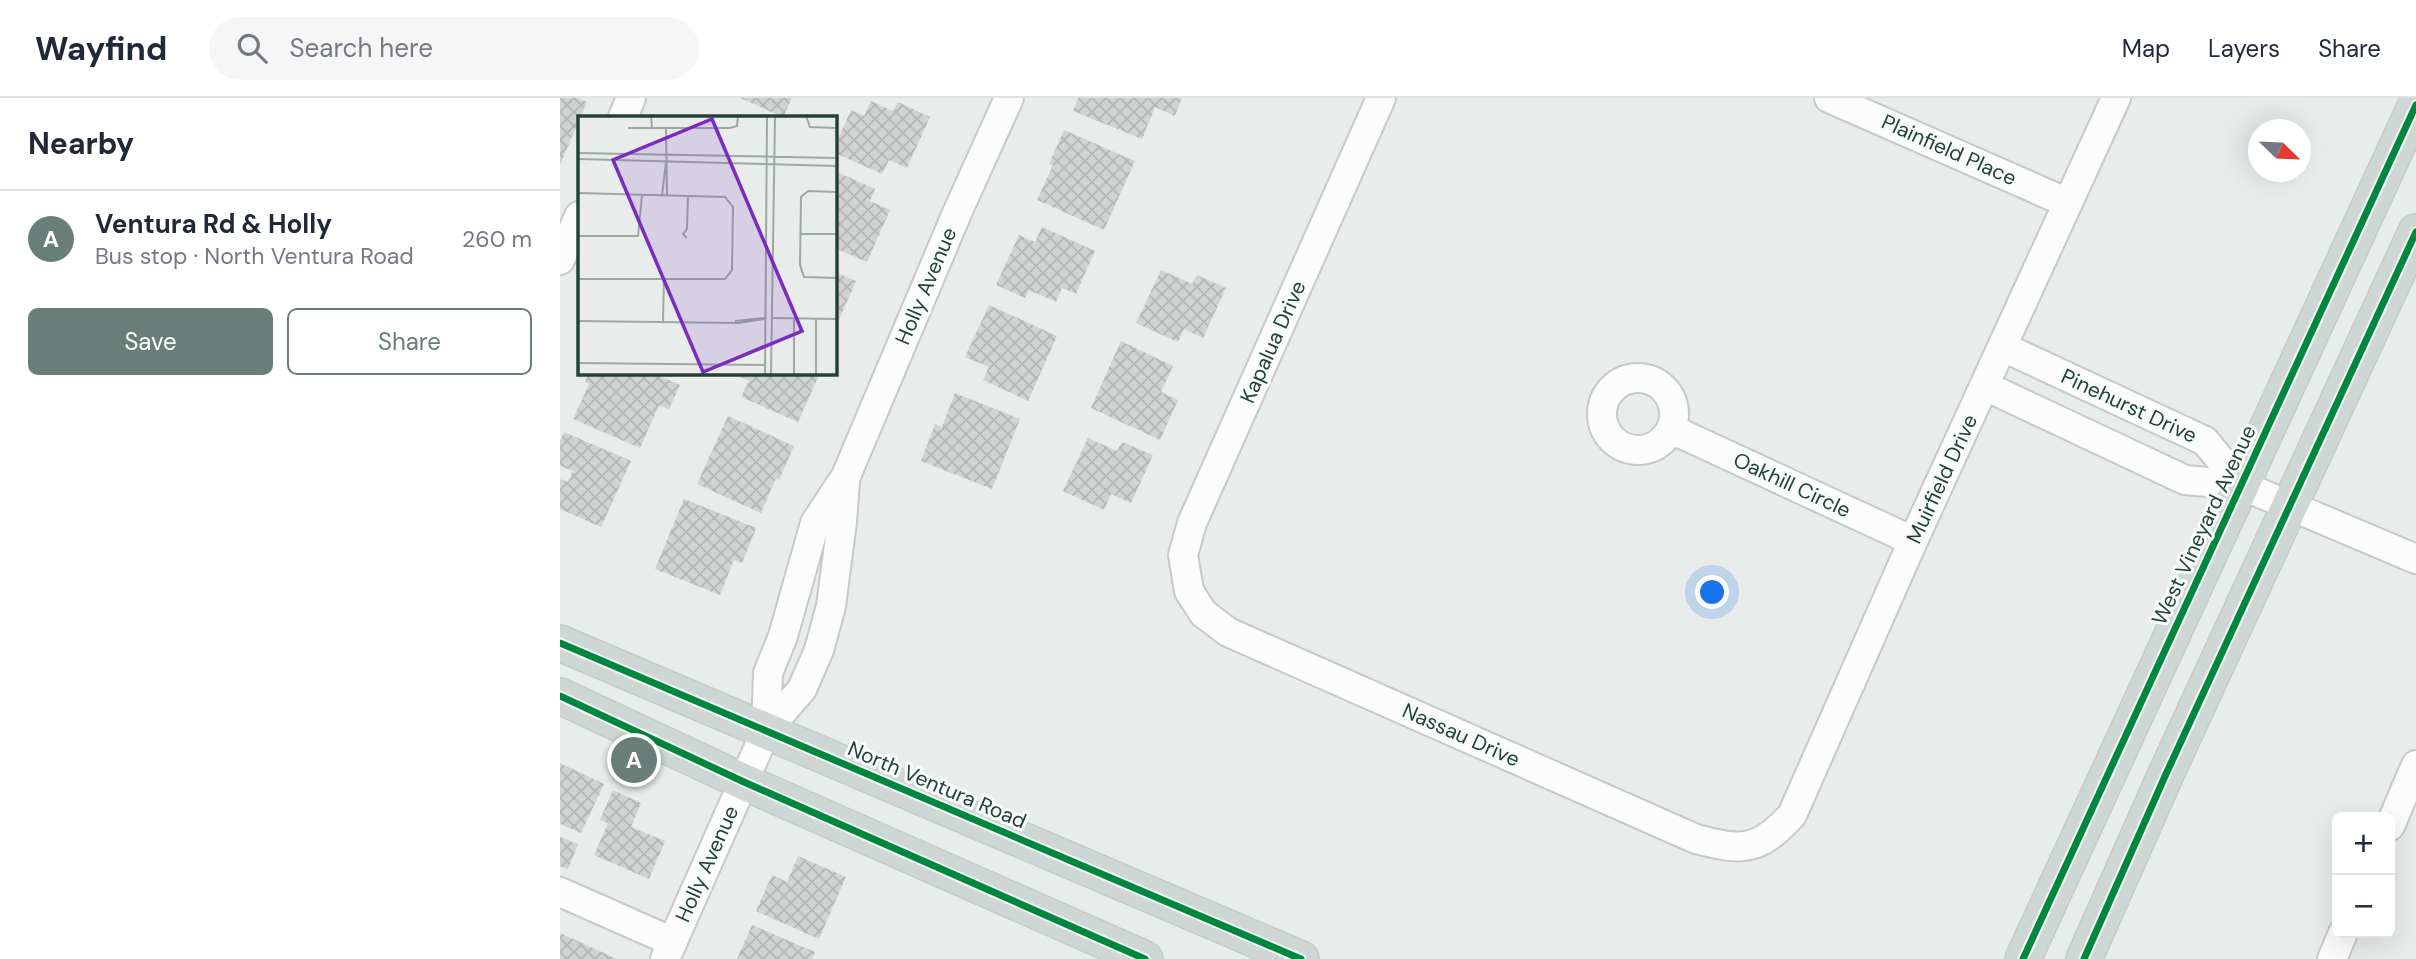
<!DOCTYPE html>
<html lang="en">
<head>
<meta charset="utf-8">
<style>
  :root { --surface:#fff; --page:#f6f6f7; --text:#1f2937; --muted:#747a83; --line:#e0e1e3; --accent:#697e78 }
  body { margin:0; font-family:"DM Sans",sans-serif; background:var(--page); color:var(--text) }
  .controls { position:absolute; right:21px; bottom:21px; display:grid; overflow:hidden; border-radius:10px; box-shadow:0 7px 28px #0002 }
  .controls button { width:63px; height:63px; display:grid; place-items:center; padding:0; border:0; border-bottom:2px solid var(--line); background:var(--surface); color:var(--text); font:35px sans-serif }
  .compass { position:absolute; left:1688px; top:21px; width:63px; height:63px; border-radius:50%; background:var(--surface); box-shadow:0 7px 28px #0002; rotate:113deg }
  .you { position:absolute; left:1153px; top:495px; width:24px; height:24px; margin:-18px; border:5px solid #fff; border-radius:50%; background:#1a73e8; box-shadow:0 0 0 10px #1a73e833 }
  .badge { display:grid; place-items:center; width:46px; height:46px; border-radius:50%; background:var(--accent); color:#fff; font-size:23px; font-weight:700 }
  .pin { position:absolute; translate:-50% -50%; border:4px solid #fff; box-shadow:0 2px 7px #0006 }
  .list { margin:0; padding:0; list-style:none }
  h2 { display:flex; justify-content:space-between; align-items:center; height:91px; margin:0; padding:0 28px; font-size:30px }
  h2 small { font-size:23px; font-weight:400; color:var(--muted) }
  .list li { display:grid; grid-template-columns:46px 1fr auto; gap:21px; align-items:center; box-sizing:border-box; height:98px; padding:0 28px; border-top:2px solid var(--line) }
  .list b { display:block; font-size:26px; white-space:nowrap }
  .list p { margin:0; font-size:23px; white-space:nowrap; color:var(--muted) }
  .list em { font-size:23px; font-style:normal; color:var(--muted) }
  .actions { display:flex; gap:14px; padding:21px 28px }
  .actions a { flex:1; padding:16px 0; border:2px solid var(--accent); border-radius:10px; text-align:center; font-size:24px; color:var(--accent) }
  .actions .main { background:var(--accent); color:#fff }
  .icon { flex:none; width:38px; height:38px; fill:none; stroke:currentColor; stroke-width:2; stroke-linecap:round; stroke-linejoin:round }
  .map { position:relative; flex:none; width:1856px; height:861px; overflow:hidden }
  header { display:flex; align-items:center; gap:42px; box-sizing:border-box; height:98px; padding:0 35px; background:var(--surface); border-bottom:2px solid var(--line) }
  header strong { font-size:33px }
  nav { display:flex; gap:38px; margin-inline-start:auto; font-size:24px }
  .search { width:490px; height:63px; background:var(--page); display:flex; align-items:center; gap:18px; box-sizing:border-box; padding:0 24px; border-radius:38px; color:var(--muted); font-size:26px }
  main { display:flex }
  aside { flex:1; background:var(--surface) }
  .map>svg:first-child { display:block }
</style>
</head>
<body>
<header>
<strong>Wayfind</strong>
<div class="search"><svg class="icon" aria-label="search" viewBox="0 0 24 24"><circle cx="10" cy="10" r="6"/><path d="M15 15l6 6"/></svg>Search here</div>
<nav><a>Map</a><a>Layers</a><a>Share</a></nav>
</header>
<main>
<aside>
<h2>Nearby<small></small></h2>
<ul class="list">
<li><span class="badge">A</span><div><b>Ventura Rd &amp; Holly</b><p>Bus stop · North Ventura Road</p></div><em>260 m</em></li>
</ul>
<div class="actions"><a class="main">Save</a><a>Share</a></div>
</aside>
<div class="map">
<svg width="1856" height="861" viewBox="0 0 1856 861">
  <defs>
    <pattern id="building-cross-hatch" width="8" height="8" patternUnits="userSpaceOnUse" patternTransform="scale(1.75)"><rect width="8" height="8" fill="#cfd4d2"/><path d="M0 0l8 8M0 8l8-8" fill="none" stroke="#b2b7b5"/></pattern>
  </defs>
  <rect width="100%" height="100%" fill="#e8edeb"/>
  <path fill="url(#building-cross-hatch)" d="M0,0H18L27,4L0,67Z
    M180,0H232L223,19Z
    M518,0H622L615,18L595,9L582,41L513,13Z
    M311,3L333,13L338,4L370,19L347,70L329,62L322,76L275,55V48L291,12L304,18Z
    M504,32L575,63L544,132L477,102L493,67L489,66Z
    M275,73L315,91L310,103L330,112L307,164L275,150L278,142L275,141Z
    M482,129L535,153L516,196L502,190L496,204L469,192L465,200L436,187L459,137L475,144Z
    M601,172L632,186L637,177L666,190L643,240L624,231L618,244L576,225Z
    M275,174L296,183L275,231Z
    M429,207L497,238L468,303L423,282L429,269L405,259Z
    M561,243L613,268L601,294L618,302L600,342L531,310Z
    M29,275H93L120,287L109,311L99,307L80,350L13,321L29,286L25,284Z
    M172,275H260L238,324L181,299L189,283Z
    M395,295L460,321L432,391L361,363L375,326L382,329Z
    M168,318L234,348L219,382L216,380L201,415L137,386Z
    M4,334L71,363L41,429L0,411V381L8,384L13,373L0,368V343Z
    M528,340L557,353L562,344L593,357L571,405L551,396L544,412L503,393Z
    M124,401L196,430L182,465L174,462L160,497L95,471Z
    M0,665L44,686L21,735L0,726Z
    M53,692L81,705L71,729L105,743L89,781L34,757L48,725L40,722Z
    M0,739L18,746L8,771L0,768Z
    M238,758L286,779L259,841L196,813L212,777L227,784Z
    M192,827L255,854L252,861H177Z
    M0,835L57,861H0Z"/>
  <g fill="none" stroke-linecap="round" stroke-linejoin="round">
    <defs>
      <path id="minor" d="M821,0L632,425L623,457L629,493L643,515L668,534L1136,741C1182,753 1198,754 1232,717L1353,443L1556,0
        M1269,0L1508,105
        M63,19L71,0
        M0,162L19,118
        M1443,249L1645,343L1681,387
        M1042 316a36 36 0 1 1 72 0a36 36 0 1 1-72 0Z
        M1425,288L1625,382L1681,387L1856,461
        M1111,331L1353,443
        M206,633L208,575L223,538L255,425L286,378L397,115L449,0
        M1830,728L1856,667
        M0,794L113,844
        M105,861L206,633L242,591L259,552L271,508L282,424L285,383
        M1772,861L1783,835"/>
      <path id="major" d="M0,545L741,861
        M0,598L184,684L585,861
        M1463,861L1856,7
        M1524,861L1606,676L1856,134"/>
    </defs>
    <use href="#minor" stroke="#c5cac8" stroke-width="32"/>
    <use href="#major" stroke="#c3ccc9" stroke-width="38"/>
    <use href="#minor" stroke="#fcfcfc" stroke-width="28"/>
    <use href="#major" stroke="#cfd7d5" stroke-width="35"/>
    <defs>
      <path id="cycleway" d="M0,545L741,861
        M0,598L184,684L585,861
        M1463,861L1856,7
        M1524,861L1606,676L1856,134"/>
    </defs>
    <use href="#cycleway" stroke="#f7fbf9" stroke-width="11"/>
    <use href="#cycleway" stroke="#00873e" stroke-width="7"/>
  </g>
  <g text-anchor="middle" stroke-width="6" stroke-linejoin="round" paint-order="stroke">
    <g font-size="21" fill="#24423a" stroke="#f7fbf9">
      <text transform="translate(1389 52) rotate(24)" y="7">Plainfield Place</text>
      <text transform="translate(366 188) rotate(-67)" y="7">Holly Avenue</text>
      <text transform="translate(713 244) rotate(-66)" y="7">Kapalua Drive</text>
      <text transform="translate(1569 308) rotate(25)" y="7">Pinehurst Drive</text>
      <text transform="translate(1382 381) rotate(-65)" y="7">Muirfield Drive</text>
      <text transform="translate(1232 387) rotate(25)" y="7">Oakhill Circle</text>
      <text transform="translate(1644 427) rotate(-65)" y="7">West Vineyard Avenue</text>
      <text transform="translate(901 637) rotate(24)" y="7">Nassau Drive</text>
      <text transform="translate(377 687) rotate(23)" y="7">North Ventura Road</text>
      <text transform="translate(147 766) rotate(-66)" y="7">Holly Avenue</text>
    </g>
  </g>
  <g transform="translate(18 18)">
    <rect width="259" height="259" fill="#e8edeb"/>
    <path fill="none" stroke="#9aa9a4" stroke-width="2" d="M73,0L74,12H152L159,10L160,0M228,0L232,11L259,12M50,12H74M88,12L89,80M0,37L259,42M0,43L259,50M259,76L230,75L223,81L222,149L226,161L259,162M0,77L147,81L155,91L154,154L147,163H0M84,80L88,46M223,118H259M0,120H60L64,79M109,122L105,118L109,113L110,80M195,202L259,203M0,205L161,207L186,203M85,205L86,163M157,205L187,202M0,247L187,249M187,259L189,0M193,259L197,0M216,259V203M238,259V203"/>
    <path fill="#7b2cbf" fill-opacity="0.15" stroke="#7b2cbf" stroke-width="3.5" d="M134,3L224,215L125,256L35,44Z"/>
    <rect width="259" height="259" fill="none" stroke="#24423a" stroke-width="3.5"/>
  </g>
</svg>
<div class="controls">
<button>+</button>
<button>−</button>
</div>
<svg class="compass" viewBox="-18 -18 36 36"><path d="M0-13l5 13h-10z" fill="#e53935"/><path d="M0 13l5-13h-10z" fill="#747a83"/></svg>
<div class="you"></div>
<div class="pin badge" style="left:74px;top:662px">A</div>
</div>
</main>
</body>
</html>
